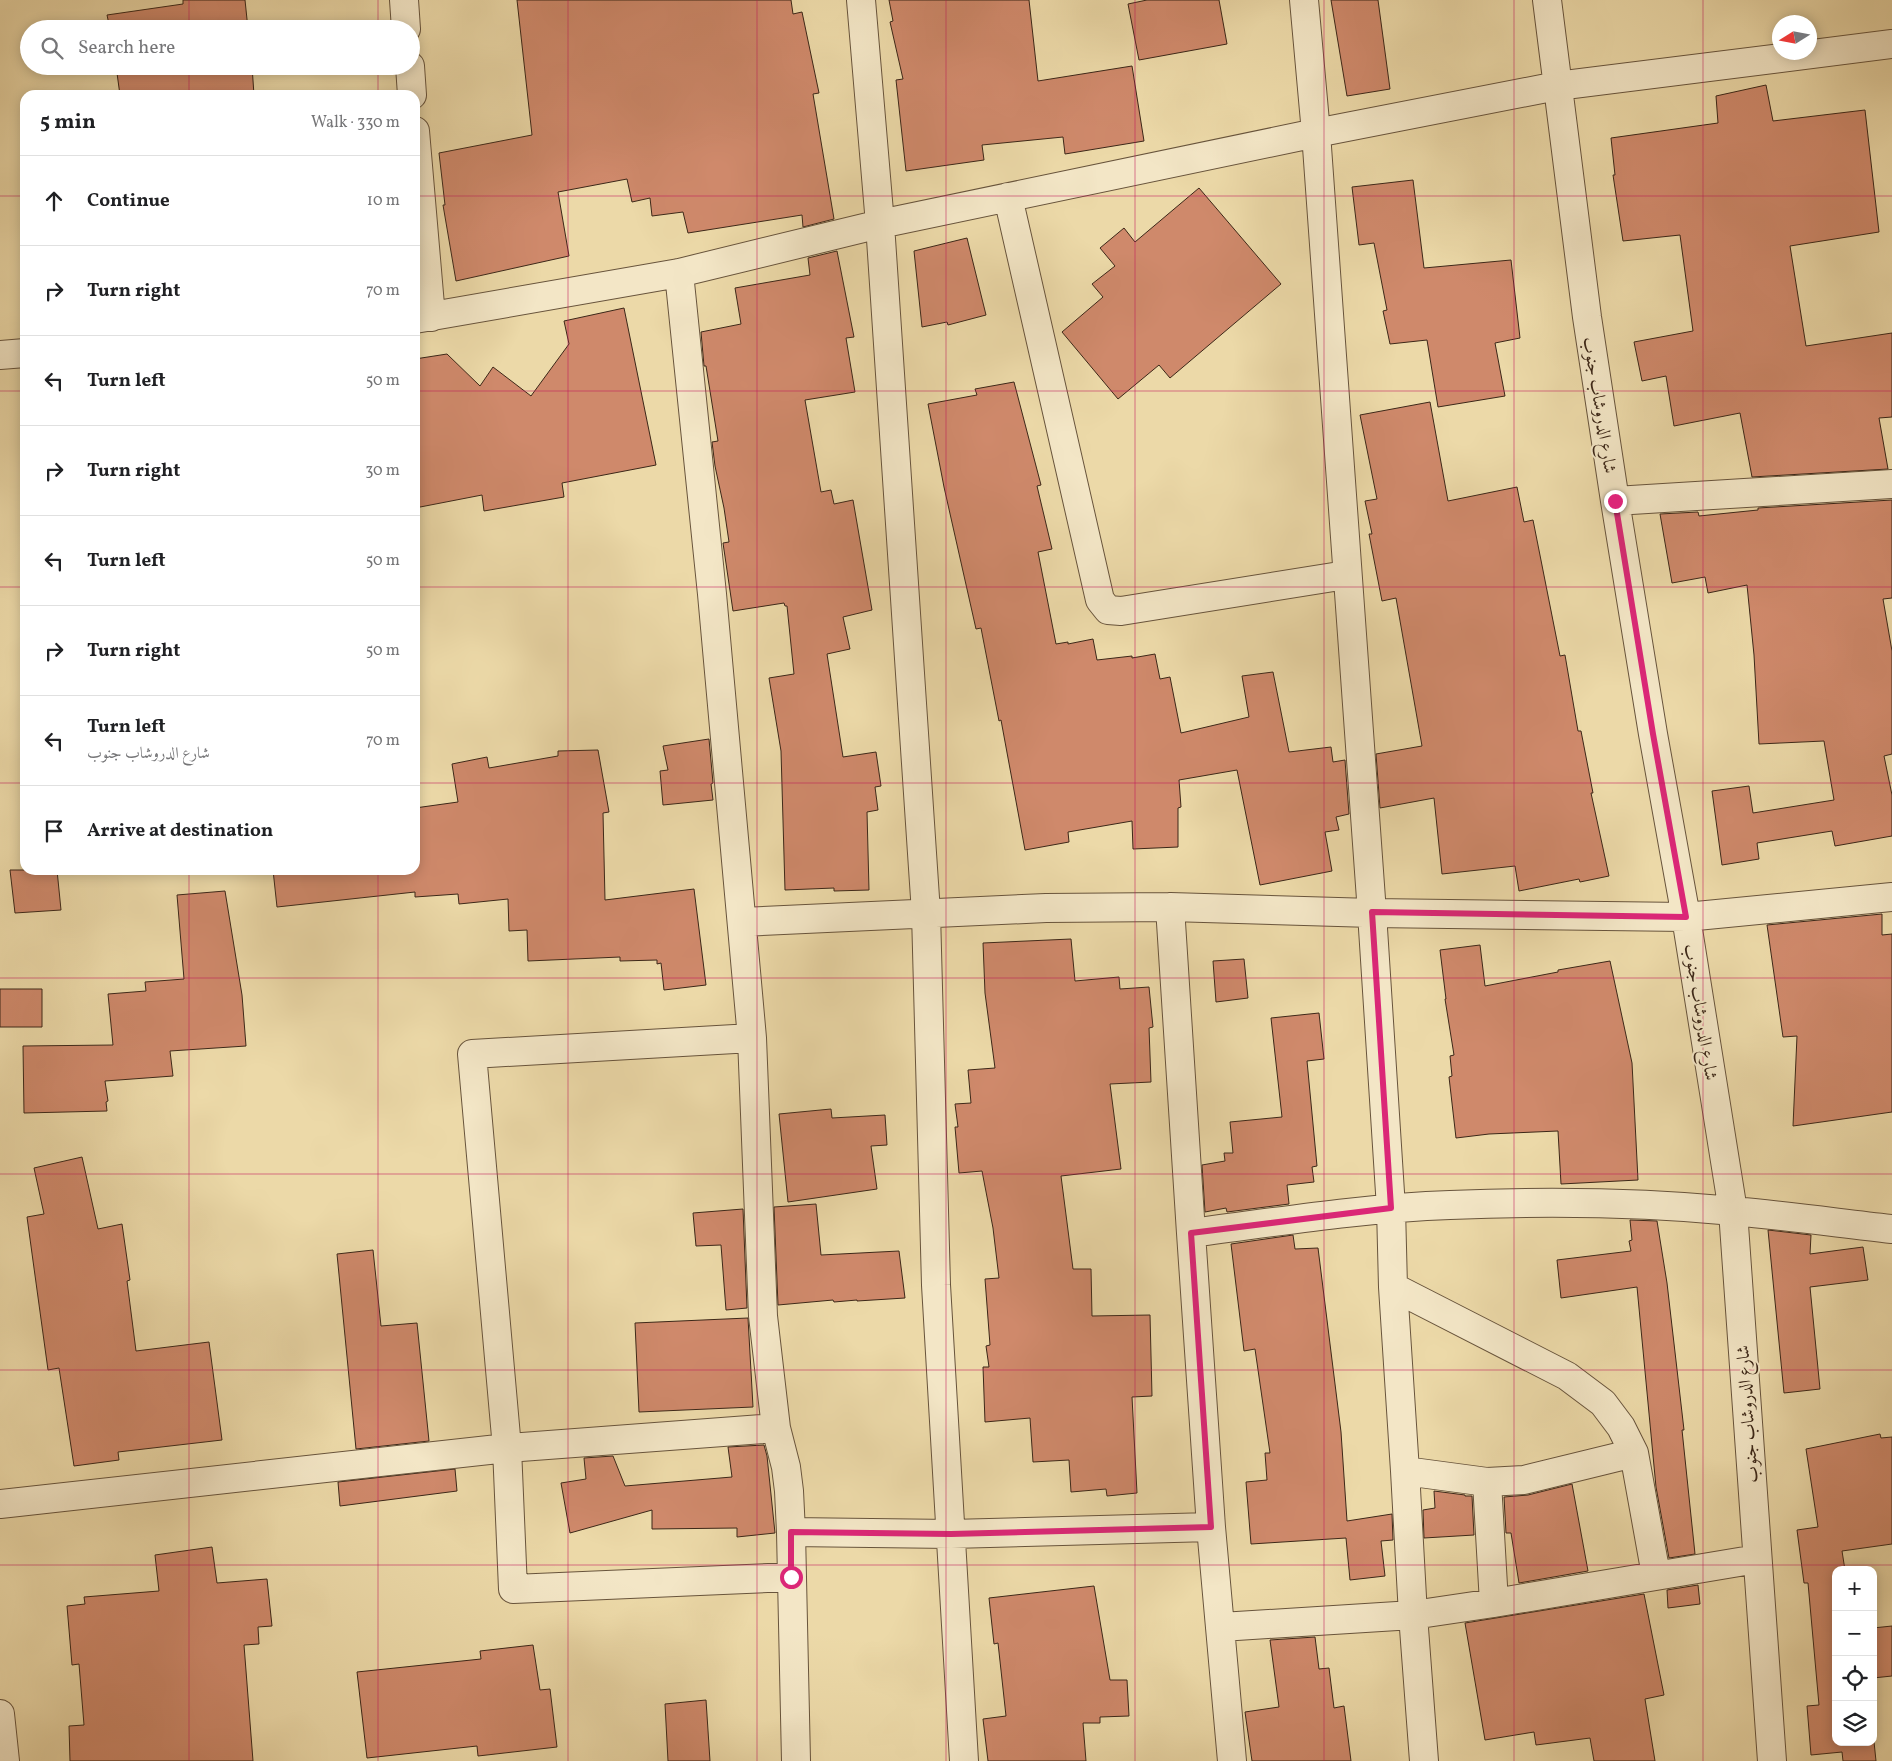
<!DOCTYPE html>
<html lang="en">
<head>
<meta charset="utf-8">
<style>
  :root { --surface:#fff; --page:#f2f2f2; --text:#202124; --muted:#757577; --line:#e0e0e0 }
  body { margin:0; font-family:Vollkorn,Amiri,serif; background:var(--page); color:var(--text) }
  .controls { position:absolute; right:15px; bottom:15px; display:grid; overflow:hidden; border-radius:10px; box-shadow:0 2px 12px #0003 }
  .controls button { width:45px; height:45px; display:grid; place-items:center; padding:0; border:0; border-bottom:1px solid var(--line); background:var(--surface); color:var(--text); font:25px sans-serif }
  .compass { position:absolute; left:1772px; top:15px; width:45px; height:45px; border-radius:50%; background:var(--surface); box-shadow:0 2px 12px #0003; rotate:259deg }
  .stop { position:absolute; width:15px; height:15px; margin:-11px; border:4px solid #db2777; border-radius:50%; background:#fff }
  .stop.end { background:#db2777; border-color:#fff; box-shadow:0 1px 5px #0008 }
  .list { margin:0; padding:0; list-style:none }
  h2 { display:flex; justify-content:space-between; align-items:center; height:65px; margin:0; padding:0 20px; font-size:21px }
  h2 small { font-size:16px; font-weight:400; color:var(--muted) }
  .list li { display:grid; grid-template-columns:32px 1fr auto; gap:15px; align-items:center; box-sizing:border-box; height:90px; padding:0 20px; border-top:1px solid var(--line) }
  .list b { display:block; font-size:19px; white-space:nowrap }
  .list p { margin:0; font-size:16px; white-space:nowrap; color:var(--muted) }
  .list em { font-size:16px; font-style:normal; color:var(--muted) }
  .icon { flex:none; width:28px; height:28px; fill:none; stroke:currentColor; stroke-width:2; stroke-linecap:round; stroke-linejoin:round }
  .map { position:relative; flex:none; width:1892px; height:1761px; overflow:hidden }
  .search { position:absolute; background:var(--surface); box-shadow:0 2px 12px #0003; left:20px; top:20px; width:400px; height:55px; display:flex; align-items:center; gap:12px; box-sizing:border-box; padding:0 18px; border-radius:28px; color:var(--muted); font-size:19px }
  .panel { position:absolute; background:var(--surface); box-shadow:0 2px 12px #0003; left:20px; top:90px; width:400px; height:785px; border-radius:15px }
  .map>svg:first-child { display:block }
</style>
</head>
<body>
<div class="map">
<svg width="1892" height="1761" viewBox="0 0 1892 1761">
  <rect width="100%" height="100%" fill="#ecd9a8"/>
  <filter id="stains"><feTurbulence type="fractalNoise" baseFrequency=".004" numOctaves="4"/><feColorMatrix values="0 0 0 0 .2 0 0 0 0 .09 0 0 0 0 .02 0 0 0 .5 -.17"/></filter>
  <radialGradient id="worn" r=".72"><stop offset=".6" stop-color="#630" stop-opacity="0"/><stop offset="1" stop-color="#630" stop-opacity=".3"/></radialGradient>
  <path fill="#cf896b" stroke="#3c2718" d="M183,0H245L248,29H110L107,15L183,4Z
    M517,0H791L793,14L802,12L819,93L813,94L834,219L803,227L802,215L688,233L683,212L652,216L650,198L632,202L627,179L558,192L569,256L456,281L443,205H445L439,153L532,135Z
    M889,0H1029L1038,81L1132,66L1144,141L1065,154L1063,137L982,145L984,160L906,171L896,80L903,79L890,22L893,21Z
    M1147,0H1219L1227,44L1139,60L1128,4Z
    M1331,0H1378L1390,89L1347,96Z
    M116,66H252L254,95H120Z
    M1766,85L1773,121L1865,110L1879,232L1790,246L1806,346L1892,333V417L1879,418L1888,469L1752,477L1740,413L1674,426L1666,376L1642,381L1634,342L1693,331L1680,235L1623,241L1613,175H1615L1611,138L1718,123L1716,96Z
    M1413,180L1424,268L1511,260L1520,338L1495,343L1505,396L1438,407L1427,340L1390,344L1383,311L1387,310L1374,243L1359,245L1352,187Z
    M1199,188L1281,284L1170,378L1159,365L1118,399L1062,332L1103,297L1092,284L1115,266L1100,248L1124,228L1135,242Z
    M967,238L986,315L948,325L947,322L922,327L914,251Z
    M837,251L854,337L846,338L855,392L805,400L821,492L831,490L834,504L853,500L872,610L843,617L850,649L827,654L843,757L876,752L881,786L875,787L878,810L867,812L869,890L834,891V888L785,890L781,751L769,678L794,674L787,606H785L784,603L733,611L723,543L729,542L724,508L715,466L712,442L718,441L706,366H704L701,332L741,324L735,288L810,275L808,258Z
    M624,308L656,465L562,483L564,497L484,511L482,495L415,508V359L447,354L480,386L493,367L531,396L569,344L564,321Z
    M1014,382L1041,485L1037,486L1052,549L1038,552L1056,644L1068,642V644L1093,639L1097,660L1132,656V658L1155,654L1160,679L1170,677L1181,733L1249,717L1242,676L1273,672L1289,752L1331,747L1333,762L1345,760L1349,814L1336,817L1339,830L1325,832L1332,871L1260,885L1237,770L1179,780L1181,807L1178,808V847L1133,849L1132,821L1068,832L1069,842L1025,850L1001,720L999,721L981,628L976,629L944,487L928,404L977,395L975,389Z
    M1430,402L1448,501L1517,487L1524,522L1533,520L1560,656L1565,655L1578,731H1581L1593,793H1591L1609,876L1580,882L1579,879L1519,891L1515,866L1442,874L1434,798L1380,808L1376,754L1422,746L1396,598L1382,601L1369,534H1372L1365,501L1377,499L1360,415Z
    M1892,500V598L1883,599L1892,651V754L1884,756L1892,795V836L1835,846L1832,831L1757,843L1759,859L1722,865L1712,791L1749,786L1753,813L1834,800L1824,741L1759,744L1754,655L1747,585L1708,593L1705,577L1672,583L1660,514L1698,512L1699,516L1758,510V508Z
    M709,739L713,783L711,784L713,800L663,805L660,771L668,770L663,746Z
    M598,750L609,812L603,813L605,900L694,889L706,985L664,990L661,963L657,964V960L620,961V957L528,961L527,930L509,931L508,899L459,904L458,894L415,897V892L277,907L273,870H415V808L458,802L452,764L487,757L489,768L558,756V751Z
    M10,870H57L61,910L15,913Z
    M225,891L242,995L246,1046L170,1051L173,1076L105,1081L108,1101L106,1102L107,1111L24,1113L23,1046L113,1045L108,994L146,991L145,982L184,979L177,895Z
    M1882,914V935L1892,934V1112L1793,1126L1797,1036L1783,1037L1767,925Z
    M1071,939L1075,981L1119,977L1120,989L1149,987L1153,1027L1149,1028L1151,1082L1110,1084L1121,1169L1061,1176L1073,1269H1091L1092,1316L1150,1315L1152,1396L1132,1397L1137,1493L1107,1496L1106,1489L1071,1492L1069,1460L1033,1462L1030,1418L985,1422L983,1367H989L986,1346L990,1345L985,1279L999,1278L993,1228L982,1171L959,1173L955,1127H958L955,1104L971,1103L968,1070L995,1068L985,993L983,943Z
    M1480,945L1485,986L1558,972V970L1610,961L1632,1063L1638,1180L1561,1184L1558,1131L1489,1134L1456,1138L1449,1077L1452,1076L1450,1056L1454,1055L1445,999H1446L1440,950Z
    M1244,959L1248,998L1216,1002L1213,961Z
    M0,989H42V1027H0Z
    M1319,1013L1324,1059L1307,1061L1317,1166L1312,1167L1314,1182L1287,1185L1289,1204L1227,1212L1226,1208L1205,1212L1202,1165L1225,1161L1224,1153H1233L1230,1122L1282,1117L1271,1018Z
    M831,1109L832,1118L885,1115L887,1145L871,1146L877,1189L788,1202L779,1114Z
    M82,1157L98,1229L122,1224L130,1280L127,1281L136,1351L209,1342L222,1440L118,1452L119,1460L74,1466L59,1368L48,1370L27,1217L44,1214L34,1168Z
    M816,1204L821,1255L899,1251L905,1298L857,1301V1300L834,1302L833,1300L778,1305L774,1207Z
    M743,1209L747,1308L726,1310L721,1245L696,1246L693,1213Z
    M1630,1220L1657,1221L1667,1283L1684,1430H1682L1695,1554L1669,1558L1656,1487L1637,1287L1561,1298L1557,1260L1631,1251L1629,1241L1632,1240Z
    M1768,1230L1811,1235L1810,1254L1863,1247L1868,1280L1810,1287L1820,1389L1784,1393Z
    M1293,1235L1295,1249L1318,1248L1341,1432L1347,1521L1392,1514L1393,1540L1381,1541L1385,1576L1350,1580L1346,1538L1251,1544L1246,1482L1267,1480L1265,1453H1270L1255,1349L1244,1351L1231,1244Z
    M373,1250L381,1326L417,1323L429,1441L356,1449L337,1254Z
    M748,1318L753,1407L639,1412L635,1323Z
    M1880,1434L1881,1438L1892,1437V1544L1842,1551L1845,1570H1836V1742H1873V1732L1876,1761H1843L1842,1752L1811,1755L1807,1706L1819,1705L1808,1583H1804L1797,1530L1818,1527L1806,1449Z
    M764,1445L767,1456L775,1533L737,1537V1528L652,1529V1510L570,1533L561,1483L586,1479L584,1458L613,1456L625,1486L732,1477L728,1447Z
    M455,1469L457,1491L340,1506L338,1482Z
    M1572,1484L1588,1571L1519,1583L1511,1533H1506L1504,1497L1528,1495Z
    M1434,1491L1465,1495V1496H1472L1474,1535L1424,1538L1423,1510L1435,1508Z
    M212,1547L217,1583L267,1579L272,1626L258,1627L259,1644L244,1645L253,1761H70L69,1726L84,1725L79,1664L72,1665L67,1606L85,1604L84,1597L159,1591L155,1555Z
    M1698,1585L1700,1604L1668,1608L1667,1590Z
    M1094,1586L1110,1680H1127L1129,1716L1100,1717V1723H1083L1086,1761H988L983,1719L1006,1716L998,1643L994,1644L989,1598Z
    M1644,1594L1664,1695L1645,1699L1655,1761H1594L1590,1738L1536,1745L1534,1732L1485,1740L1465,1623Z
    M1892,1626V1676L1873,1678V1628Z
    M1315,1637L1319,1669L1329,1668L1334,1708L1344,1706L1351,1761H1252L1245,1712L1279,1707L1270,1640Z
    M533,1645L540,1690L550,1689L557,1747L478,1756L477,1746L367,1758L357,1672L481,1659L480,1651Z
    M706,1700L710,1761H668L665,1704Z"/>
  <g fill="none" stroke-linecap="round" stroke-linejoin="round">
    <defs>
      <path id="minor" d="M404,0L406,29
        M861,0L880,224L926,913L936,1285L964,1761
        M1304,0L1316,133L1372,913L1391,1208L1393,1287L1405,1471L1413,1615L1424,1761
        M1547,0L1587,317L1615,501L1653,734L1686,917L1733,1211L1772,1761
        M410,66L412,95
        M415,131L431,317
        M1008,197L1100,600L1108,610L1121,611L1346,575
        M679,273L712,594L752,1038L763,1316L776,1428L786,1467L789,1491L791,1532L796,1761
        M415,319L679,273L880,224L1316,133L1557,86L1892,44
        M0,355L25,353
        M1615,501L1892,484
        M1170,907L1191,1233
        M742,922L1046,908L1170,907L1372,913L1686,917L1892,897
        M752,1038L472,1054L507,1448L513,1589L791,1577
        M1393,1287L1567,1376L1603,1403L1621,1427L1634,1453L1656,1575
        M1405,1471L1487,1482L1524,1480L1634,1453
        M1487,1482L1494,1603
        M0,1504L507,1448L776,1428
        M791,1532L951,1534L1211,1527
        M1221,1627L1413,1615L1494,1603L1757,1559
        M0,1714L5,1761
        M1232,1761L1211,1527L1191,1233C1277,1222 1363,1208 1450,1205C1544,1201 1640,1202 1734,1211C1787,1216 1839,1223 1892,1229"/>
    </defs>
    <use href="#minor" stroke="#68543c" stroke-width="30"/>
    <use href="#minor" stroke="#f3e6c6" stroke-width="28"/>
  </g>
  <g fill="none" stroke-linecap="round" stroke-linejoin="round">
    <path stroke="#db2777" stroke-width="6" d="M791,1577V1532L951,1534L1211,1527L1191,1233L1391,1208L1372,912L1686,917L1653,734L1615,501"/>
  </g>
  <path fill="none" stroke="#c2185b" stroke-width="1" stroke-opacity="0.55" d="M189,0V29M378,0V29M568,0V1761M757,0V1761M946,0V1761M1135,0V1761M1324,0V1761M1514,0V1761M1703,0V1761M189,66V95M378,66V95M0,196H25M415,196H1892M0,391H25M415,391H1892M0,587H25M415,587H1892M0,783H25M415,783H1892M189,870V1761M378,870V1761M0,978H1892M0,1174H1892M0,1370H1892M0,1565H1892"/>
  <g text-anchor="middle" stroke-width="4" stroke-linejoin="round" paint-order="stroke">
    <g font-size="18" fill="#3c2718" stroke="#f3e6c6">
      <text transform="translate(1600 405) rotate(81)" y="6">شارع الدروشاب جنوب</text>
      <text transform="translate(1701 1012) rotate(81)" y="6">شارع الدروشاب جنوب</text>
      <text transform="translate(1747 1414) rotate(-94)" y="6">شارع الدروشاب جنوب</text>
    </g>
  </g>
  <rect width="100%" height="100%" filter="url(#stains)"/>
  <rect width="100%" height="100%" fill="url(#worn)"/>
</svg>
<div class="controls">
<button>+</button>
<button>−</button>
<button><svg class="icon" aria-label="locate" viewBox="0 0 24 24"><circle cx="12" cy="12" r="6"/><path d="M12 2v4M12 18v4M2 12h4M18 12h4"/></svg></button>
<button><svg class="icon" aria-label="layers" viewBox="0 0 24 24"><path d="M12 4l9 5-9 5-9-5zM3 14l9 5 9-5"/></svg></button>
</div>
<svg class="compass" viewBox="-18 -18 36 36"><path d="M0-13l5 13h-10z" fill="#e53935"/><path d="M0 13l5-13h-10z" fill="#757577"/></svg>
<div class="stop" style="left:791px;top:1577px"></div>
<div class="stop end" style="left:1615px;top:501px"></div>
<div class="search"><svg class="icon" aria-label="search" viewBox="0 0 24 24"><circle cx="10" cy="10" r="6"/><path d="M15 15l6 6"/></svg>Search here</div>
<section class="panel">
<h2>5 min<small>Walk · 330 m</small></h2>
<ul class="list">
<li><svg class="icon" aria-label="ahead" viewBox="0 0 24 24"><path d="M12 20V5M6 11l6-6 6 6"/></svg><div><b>Continue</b></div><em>10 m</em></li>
<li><svg class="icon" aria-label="right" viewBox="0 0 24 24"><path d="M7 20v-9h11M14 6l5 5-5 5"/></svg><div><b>Turn right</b></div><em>70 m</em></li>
<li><svg class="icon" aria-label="left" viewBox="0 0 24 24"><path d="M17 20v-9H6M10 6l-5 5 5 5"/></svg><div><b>Turn left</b></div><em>50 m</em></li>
<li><svg class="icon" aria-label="right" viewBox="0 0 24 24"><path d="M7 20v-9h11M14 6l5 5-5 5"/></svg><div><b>Turn right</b></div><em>30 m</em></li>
<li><svg class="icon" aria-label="left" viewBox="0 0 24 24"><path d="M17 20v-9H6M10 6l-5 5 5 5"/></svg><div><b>Turn left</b></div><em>50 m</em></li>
<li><svg class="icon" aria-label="right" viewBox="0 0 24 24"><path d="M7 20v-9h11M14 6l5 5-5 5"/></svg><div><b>Turn right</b></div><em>50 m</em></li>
<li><svg class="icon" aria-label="left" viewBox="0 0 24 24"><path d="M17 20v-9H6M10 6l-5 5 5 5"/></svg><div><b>Turn left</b><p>شارع الدروشاب جنوب</p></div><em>70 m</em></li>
<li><svg class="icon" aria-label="arrive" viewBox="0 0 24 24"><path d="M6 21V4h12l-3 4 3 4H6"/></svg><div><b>Arrive at destination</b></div></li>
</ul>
</section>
</div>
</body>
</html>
